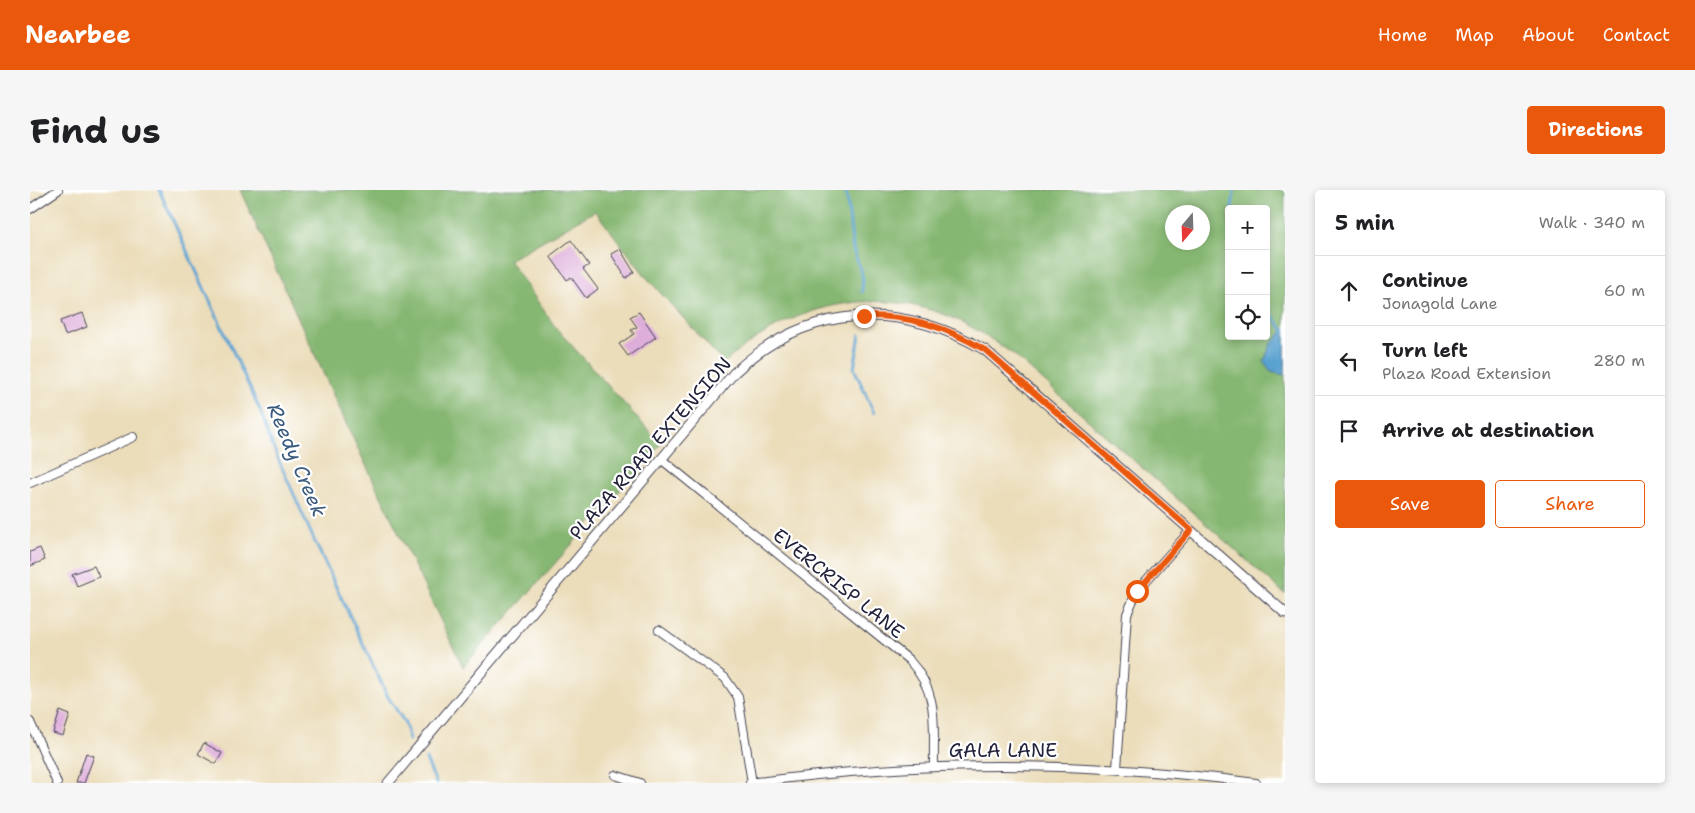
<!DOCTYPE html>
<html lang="en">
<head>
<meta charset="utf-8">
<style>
  :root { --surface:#fff; --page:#f6f6f6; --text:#202124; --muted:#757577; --line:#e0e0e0; --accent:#ea580c }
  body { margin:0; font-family:"Shantell Sans",sans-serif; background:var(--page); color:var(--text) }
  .controls { position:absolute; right:15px; top:15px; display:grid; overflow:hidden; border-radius:5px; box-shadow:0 2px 8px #0003 }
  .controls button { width:45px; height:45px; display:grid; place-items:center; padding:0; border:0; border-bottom:1px solid var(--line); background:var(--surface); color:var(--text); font:25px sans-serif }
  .compass { position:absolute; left:1135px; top:15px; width:45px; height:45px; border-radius:50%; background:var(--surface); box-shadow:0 2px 8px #0003; rotate:199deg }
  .stop { position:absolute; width:15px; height:15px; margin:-11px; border:4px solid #ea580c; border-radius:50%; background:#fff }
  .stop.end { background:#ea580c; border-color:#fff; box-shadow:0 1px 5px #0008 }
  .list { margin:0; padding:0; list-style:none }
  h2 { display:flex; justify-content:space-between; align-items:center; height:65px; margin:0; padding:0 20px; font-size:21px }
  h2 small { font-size:16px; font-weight:400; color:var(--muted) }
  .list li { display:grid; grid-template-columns:32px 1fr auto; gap:15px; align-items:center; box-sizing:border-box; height:70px; padding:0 20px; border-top:1px solid var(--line) }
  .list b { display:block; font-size:19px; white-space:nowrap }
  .list p { margin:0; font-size:16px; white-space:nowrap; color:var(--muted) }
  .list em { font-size:16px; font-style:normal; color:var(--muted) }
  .actions { display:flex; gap:10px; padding:15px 20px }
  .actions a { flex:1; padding:11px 0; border:1px solid var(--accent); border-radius:5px; text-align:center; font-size:18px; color:var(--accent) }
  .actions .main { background:var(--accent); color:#fff }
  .icon { flex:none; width:28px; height:28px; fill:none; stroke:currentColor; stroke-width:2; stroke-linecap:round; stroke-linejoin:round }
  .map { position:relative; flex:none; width:1255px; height:593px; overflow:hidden; border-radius:5px }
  header { display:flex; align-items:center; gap:30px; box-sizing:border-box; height:70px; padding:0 25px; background:var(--accent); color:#fff }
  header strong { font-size:24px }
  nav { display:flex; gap:28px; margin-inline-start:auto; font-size:18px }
  .intro { display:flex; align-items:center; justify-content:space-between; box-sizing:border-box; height:120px; padding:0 30px }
  h1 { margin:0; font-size:35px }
  .button { padding:12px 22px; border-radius:5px; background:var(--accent); color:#fff; font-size:18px; font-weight:700 }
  main { display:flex; gap:30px; padding:0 30px }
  aside { flex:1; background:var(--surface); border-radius:5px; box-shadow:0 2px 8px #0003 }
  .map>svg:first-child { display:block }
</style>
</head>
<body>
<header>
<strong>Nearbee</strong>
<nav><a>Home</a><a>Map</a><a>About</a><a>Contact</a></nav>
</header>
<div class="intro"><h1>Find us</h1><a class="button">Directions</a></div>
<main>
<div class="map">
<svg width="1255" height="593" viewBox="0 0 1255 593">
  <rect width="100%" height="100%" fill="#fff"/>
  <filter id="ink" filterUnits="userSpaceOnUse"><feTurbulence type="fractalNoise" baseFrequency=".02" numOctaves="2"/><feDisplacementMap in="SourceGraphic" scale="10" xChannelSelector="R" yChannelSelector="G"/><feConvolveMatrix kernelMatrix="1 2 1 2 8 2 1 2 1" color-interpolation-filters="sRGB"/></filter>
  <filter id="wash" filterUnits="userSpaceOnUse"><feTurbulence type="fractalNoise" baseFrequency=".0096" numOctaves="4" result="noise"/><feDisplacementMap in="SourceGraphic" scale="20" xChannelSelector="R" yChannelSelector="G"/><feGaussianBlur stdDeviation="1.12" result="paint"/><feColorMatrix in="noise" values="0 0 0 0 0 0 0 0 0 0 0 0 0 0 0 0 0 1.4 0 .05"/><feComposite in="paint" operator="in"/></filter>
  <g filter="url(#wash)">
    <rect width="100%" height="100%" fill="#ebddba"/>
    <path fill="#86b772" stroke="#546c56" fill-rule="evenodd" d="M210,0H1255V404L983,164C960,148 937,132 910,123C832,95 754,120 694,173L617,88L565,21L479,70L526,138L631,254L433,477L320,242ZM1199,19H1236V146H1199ZM1142,22H1172V52H1142Z"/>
    <path fill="#59a1d0" stroke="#3e6286" d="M1255,139V185L1241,182L1234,171L1241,154Z"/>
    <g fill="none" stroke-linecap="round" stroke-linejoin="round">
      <path stroke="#59a1d0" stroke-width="3" d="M129,0L229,218L246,264L285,352L358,507L375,533L379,550
        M816,0L823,59L833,88L832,102
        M1202,19L1204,0
        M1236,117L1255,142
        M830,145L824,178L844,223
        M396,569L406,593"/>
    </g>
    <g id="blocks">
      <path fill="#deaedb" d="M541,50L559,75L553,79L568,99L556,108L541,87L537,90L520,66Z
        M590,59L604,82L596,88L581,64Z
        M609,122L626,147L598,166L589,154L604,144L601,140L607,137L600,127Z
        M52,123L57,137L35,145L30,131Z
        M10,358L15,370L0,376V362Z
        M64,376L69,387L47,396L42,384Z
        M30,521L40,525L33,546L23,543Z
        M174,553L192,563L186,574L168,564Z
        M56,563L64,566L54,593H46Z"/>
    </g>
  </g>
  <g filter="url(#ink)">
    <use href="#blocks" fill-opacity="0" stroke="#403e4e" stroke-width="1"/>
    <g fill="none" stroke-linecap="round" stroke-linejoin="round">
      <defs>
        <path id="minor" d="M0,19L28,0
          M631,269L879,470C910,504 903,534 904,576
          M0,293L103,247
          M629,440L695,488L708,507L722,593
          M0,532L27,593
          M1087,579L1097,424L1107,401L1161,340
          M585,585L610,593
          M720,593C888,570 1058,571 1226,593"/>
        <path id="tertiary" d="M358,593L704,183C778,113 869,110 955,160L1255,423"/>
      </defs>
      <use href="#minor" stroke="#403e4e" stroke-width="10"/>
      <use href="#tertiary" stroke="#403e4e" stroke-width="11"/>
      <use href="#minor" stroke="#fff" stroke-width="8"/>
      <use href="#tertiary" stroke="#fff" stroke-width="9"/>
    </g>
  </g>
  <g fill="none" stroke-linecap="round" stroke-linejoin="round" filter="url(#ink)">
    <path stroke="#ea580c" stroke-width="6" d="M834,126C880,125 916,137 955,160L1161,340L1107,401"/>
  </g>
  <g text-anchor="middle" stroke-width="4.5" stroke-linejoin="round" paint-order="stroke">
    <g font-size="19" fill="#22223b" stroke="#fff">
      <text transform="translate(620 258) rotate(-49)" y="7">PLAZA ROAD EXTENSION</text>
      <text transform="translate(809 393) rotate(39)" y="7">EVERCRISP LANE</text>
      <text x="973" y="567">GALA LANE</text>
    </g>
    <g font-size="20" font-style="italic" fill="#3b5b7e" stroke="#fff">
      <text transform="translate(267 270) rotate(67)" y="7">Reedy Creek</text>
    </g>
  </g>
</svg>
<div class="controls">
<button>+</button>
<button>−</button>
<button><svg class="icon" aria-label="locate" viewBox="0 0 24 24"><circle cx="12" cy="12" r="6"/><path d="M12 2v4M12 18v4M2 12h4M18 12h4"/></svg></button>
</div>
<svg class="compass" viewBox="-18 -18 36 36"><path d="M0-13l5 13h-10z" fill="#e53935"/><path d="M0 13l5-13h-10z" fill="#757577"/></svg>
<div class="stop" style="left:1107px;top:401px"></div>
<div class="stop end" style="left:834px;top:126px"></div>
</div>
<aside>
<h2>5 min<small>Walk · 340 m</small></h2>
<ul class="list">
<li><svg class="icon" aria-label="ahead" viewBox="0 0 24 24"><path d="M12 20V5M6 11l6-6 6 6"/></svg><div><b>Continue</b><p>Jonagold Lane</p></div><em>60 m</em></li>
<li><svg class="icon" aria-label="left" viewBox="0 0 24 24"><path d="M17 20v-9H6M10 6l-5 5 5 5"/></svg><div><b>Turn left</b><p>Plaza Road Extension</p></div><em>280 m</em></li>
<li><svg class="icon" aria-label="arrive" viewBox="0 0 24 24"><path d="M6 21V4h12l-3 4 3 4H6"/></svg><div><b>Arrive at destination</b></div></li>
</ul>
<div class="actions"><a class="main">Save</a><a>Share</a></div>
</aside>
</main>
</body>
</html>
